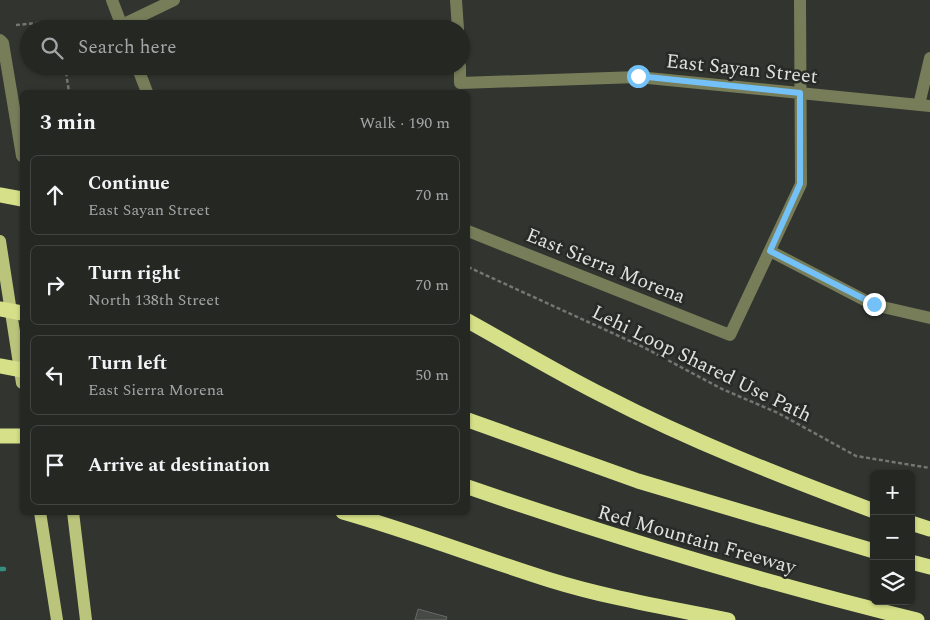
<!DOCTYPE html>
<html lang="en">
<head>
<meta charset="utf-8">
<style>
  :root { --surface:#252723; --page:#2d2f2b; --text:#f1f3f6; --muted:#a3a5a6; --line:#424441 }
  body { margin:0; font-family:Spectral,serif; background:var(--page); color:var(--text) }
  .controls { position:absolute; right:15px; bottom:15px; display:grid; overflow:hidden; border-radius:8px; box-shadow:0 1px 4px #0004 }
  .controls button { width:45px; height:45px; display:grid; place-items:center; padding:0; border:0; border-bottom:1px solid var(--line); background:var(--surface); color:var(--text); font:25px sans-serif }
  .stop { position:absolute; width:15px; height:15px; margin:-11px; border:4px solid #73c1f6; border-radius:50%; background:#fff }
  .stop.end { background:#73c1f6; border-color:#fff; box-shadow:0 1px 5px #0008 }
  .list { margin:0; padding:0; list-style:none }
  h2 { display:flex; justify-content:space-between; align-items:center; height:65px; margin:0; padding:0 20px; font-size:21px }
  h2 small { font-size:16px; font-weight:400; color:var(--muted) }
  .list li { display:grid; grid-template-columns:32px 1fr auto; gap:15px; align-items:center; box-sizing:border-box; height:80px; margin:0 10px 10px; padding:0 10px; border:1px solid var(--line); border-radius:8px }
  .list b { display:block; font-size:19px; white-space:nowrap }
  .list p { margin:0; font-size:16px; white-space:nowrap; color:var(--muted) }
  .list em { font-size:16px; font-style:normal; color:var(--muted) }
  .icon { flex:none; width:28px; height:28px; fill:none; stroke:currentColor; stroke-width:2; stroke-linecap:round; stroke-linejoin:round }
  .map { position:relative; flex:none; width:930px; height:620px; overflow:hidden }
  .search { position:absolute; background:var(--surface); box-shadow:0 1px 4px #0004; left:20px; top:20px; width:450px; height:55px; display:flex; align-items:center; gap:12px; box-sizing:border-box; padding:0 18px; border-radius:28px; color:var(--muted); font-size:19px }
  .panel { position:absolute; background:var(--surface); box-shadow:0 1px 4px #0004; left:20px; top:90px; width:450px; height:425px; border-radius:8px }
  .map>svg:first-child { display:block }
</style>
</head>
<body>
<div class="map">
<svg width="930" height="620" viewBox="0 0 930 620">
  <rect width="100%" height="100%" fill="#31342f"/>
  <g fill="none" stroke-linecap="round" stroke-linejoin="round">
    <path stroke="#358f7d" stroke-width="4.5" d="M0,569H4"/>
  </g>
  <path fill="#454a47" stroke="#646966" d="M418,609L447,617L446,620H415Z"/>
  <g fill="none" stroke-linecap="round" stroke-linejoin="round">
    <path stroke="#747672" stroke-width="2.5" stroke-dasharray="4 2.5" stroke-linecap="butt" d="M16,25L48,22L54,29
      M65,66L69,92
      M468,267L645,348L722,389L778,413L856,456L930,468"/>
    <path stroke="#777c59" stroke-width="12" d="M112,0L123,29
      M456,0L458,29
      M122,25L174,0
      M0,40L3,43L22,156
      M137,66L147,92
      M460,66V83L638,77L930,106
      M919,105L930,58
      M468,231L730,335L801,184L800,0
      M770,251L874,305L930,318"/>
    <path stroke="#bbc47b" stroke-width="12" d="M0,241L22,383
      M40,512L57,620
      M73,512L86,620"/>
    <path stroke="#d6e088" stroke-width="15" d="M0,195L22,199
      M0,309L22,313
      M468,321C513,346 558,373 604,396C691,441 783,477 874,511
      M0,366L22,370
      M468,420L638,481L874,551
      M0,436H22
      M468,487C616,538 765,583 917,620
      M343,512C413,532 480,558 550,580C608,598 669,608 728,620
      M911,523L930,529
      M911,562L930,567"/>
  </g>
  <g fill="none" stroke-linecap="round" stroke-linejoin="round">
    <path stroke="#73c1f6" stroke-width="6" d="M638,76L800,93V184L770,251L874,304"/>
  </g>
  <g text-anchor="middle" stroke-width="5" stroke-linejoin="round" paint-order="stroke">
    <g font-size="20" fill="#e0e2df" stroke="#272a26">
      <text transform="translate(742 68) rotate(6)" y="7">East Sayan Street</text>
      <text transform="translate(606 265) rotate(22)" y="7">East Sierra Morena</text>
      <text transform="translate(702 363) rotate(26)" y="7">Lehi Loop Shared Use Path</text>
      <text transform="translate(697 539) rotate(16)" y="7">Red Mountain Freeway</text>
    </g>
  </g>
</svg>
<div class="controls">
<button>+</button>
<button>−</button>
<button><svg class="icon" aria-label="layers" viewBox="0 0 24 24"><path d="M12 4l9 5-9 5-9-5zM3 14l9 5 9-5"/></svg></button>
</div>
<div class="stop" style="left:638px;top:76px"></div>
<div class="stop end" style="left:874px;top:304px"></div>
<div class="search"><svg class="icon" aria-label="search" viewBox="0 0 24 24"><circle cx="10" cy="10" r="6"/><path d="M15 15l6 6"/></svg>Search here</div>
<section class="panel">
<h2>3 min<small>Walk · 190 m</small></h2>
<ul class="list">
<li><svg class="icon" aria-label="ahead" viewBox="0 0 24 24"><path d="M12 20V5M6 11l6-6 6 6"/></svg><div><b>Continue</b><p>East Sayan Street</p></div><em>70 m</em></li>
<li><svg class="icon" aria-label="right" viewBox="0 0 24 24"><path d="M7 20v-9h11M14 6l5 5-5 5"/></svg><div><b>Turn right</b><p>North 138th Street</p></div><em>70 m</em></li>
<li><svg class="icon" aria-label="left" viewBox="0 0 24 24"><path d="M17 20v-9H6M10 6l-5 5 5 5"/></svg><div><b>Turn left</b><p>East Sierra Morena</p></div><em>50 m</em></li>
<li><svg class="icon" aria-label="arrive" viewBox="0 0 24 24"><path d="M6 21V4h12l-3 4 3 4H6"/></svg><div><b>Arrive at destination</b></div></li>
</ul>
</section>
</div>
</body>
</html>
